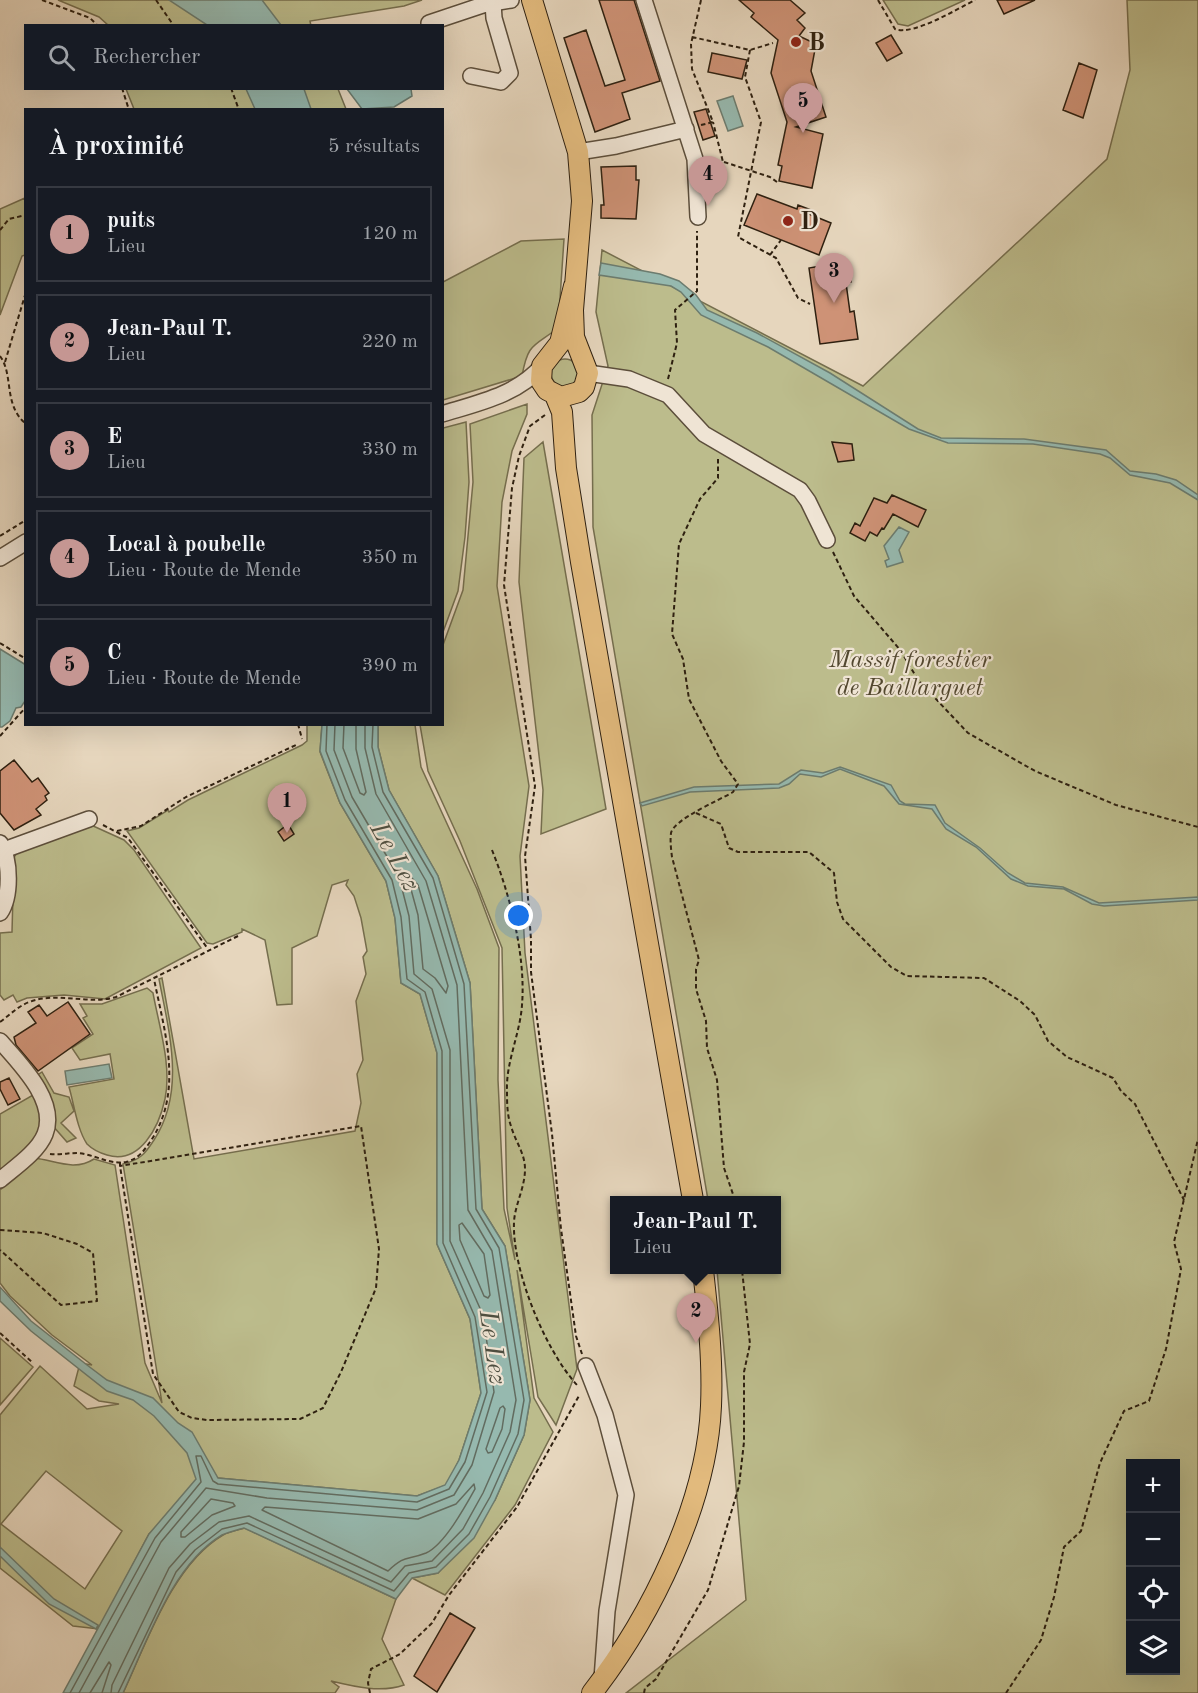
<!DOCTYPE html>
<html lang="fr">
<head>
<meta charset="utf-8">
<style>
  :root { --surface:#171b24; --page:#242831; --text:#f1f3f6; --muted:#9ea1a6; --line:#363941; --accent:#c59692 }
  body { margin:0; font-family:"Old Standard TT",serif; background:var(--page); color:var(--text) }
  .controls { position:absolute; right:18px; bottom:18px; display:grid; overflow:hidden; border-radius:0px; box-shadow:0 6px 24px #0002 }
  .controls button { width:54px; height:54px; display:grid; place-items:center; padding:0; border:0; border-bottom:2px solid var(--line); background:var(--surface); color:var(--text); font:30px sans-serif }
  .you { position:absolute; left:519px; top:916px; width:21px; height:21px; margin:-15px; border:4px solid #fff; border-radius:50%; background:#1a73e8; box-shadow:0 0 0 9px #1a73e833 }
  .badge { display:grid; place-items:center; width:39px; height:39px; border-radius:50%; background:var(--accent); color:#111; font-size:20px; font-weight:700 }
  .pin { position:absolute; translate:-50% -50px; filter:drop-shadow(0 2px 3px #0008) }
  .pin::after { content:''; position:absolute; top:32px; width:21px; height:18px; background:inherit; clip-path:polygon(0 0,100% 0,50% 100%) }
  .popup { position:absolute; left:610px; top:1196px; width:171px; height:78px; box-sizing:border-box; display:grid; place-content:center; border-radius:0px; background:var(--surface); filter:drop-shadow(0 2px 4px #0005); font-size:20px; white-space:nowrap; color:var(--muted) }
  .popup b { font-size:22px; color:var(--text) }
  .popup::after { content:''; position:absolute; left:50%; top:100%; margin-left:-12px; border:12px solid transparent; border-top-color:var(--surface) }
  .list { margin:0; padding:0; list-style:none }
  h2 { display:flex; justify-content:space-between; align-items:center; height:78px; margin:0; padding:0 24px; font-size:26px }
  h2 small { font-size:20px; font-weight:400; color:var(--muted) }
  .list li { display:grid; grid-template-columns:39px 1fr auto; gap:18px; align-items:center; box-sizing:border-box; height:96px; margin:0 12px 12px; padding:0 12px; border:2px solid var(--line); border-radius:0px }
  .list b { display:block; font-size:22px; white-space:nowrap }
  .list p { margin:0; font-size:20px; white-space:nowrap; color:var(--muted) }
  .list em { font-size:20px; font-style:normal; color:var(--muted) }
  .icon { flex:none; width:33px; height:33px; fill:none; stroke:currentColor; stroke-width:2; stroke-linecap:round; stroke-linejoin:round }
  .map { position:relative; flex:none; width:1198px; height:1693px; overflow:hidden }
  .search { position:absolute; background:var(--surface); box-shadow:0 6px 24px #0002; left:24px; top:24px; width:420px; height:66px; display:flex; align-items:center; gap:15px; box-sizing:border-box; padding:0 21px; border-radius:0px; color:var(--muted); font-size:22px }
  .panel { position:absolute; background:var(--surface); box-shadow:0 6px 24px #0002; left:24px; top:108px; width:420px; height:618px; border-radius:0px }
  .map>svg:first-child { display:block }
</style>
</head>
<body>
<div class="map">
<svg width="1198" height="1693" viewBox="0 0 1198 1693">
  <rect width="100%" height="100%" fill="#e6d6bd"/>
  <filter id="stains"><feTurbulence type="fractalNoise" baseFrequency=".00333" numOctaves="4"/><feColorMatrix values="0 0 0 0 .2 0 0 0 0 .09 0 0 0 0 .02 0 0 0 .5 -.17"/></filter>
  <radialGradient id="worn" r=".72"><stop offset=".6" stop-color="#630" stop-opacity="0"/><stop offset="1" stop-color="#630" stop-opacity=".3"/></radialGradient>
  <path fill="#bcbc8c" stroke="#756e4e" stroke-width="1.5" fill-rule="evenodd" d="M58,0H422L404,6L310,21L311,26L108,25L99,17Z
    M883,0H965L908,26L898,24Z
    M1127,0H1198V1693H626L746,1600L717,1270H777V1200H708L593,527L592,415L608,366L596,312L602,250L863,386L1107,159L1130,70ZM1130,1464H1176V1670H1130Z
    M126,89H338L346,109H134Z
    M25,198V255L22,256L0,315V209Z
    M564,239L558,328C534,347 528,342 522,376L443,400V282L521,241Z
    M551 373a14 14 0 1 1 28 0a14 14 0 1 1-28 0Z
    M527,404V414L512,451L502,502L497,586L529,786L520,856L525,953L577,1369L556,1425L538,1397L517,1270L534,1398L553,1432L515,1505L445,1595L412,1578L438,1573L495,1500L524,1435L530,1400L505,1246L482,1209L470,983L438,876L389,790L378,747V725H415L421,767L477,889L499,948L498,1080L504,1209L515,1260L507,1208L502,948L460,841L428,771L420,725L442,724L443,645L463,590L473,482L470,424Z
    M466,422L469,482L465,537L458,591L443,632V428Z
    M543,442L606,809L541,834L543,790L519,582L524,458Z
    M307,725H322L320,752L340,803L386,881L395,918L401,983L420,994L437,1053V1244L470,1319L481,1393L459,1460L447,1485L417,1496L218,1478L149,1534L99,1629L73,1626L0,1568V1415L40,1366L87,1409L119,1404L99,1401L74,1386L80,1363L92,1365L52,1335L10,1296L0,1283V1190L34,1158C54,1160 74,1172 94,1159L115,1165L145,1363L162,1403L123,1164C140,1160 145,1154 154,1140C186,1091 169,1032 159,979L162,978L194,1159L355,1131L361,1103L357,1074L363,1060L356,1001L366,974L363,957L367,951L361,918L354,896L346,885L348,880L332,885L317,936L292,948V1004L277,1005L265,940L242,929V932L213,944L207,943L127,831L139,828L168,810L169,812L188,800L302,745L307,741ZM46,1471L122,1531L85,1589L1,1524Z
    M91,825L124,840L134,850L201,948L105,999L64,995L27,998L17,1002L13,995L4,1000L0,995V933L12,932L14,857L17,853Z
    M147,988L153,993C159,1026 172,1066 165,1099C159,1127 140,1165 107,1155C100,1153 92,1149 87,1144C77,1129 74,1104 69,1087L114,1079L110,1054L80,1060L72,1048L93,1034L83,1018L87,1016L80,1004H102Z
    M42,1072L54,1093L69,1097L74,1111L61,1123L76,1138L67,1142L53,1126L33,1078Z
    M33,1095L40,1106L43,1131L0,1177V1114Z
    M0,1338L33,1367L0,1405Z
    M245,1528L396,1599L382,1639L404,1685C381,1693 356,1687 331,1681L339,1687L335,1693H123C147,1642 173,1564 223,1535C229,1532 238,1530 245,1528Z"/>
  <path fill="#96b9af" stroke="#6c7c6f" stroke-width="1.5" d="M169,0H262L281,25H207Z
    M246,89H304L311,109H255Z
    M347,89H411L412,96L394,107L362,109Z
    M733,96L743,126L728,131L717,101Z
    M601,263L660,274L679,281L696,295L707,310L757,333L830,373L918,429L941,438L1024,439L1106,450L1130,471L1156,474L1176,480L1198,495V500L1170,483L1130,475L1110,458L1100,454L1033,444L948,443L909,429L768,347L701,315L681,292L671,286L599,275Z
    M899,527L909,532L899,550L903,562L887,567L885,561L889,559L884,546Z
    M0,649L26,665L25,701L21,707L16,708L10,721L2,727H0Z
    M322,725H378V747L389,790L438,876L470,983L482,1209L505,1246L530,1400L524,1435L495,1500L474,1538L438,1573L412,1578L396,1599L244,1528C237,1530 229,1532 222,1535C172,1565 147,1642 123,1693H63L149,1534L196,1479L187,1453L154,1416L133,1400L107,1391L31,1331L0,1301V1287L31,1321L87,1365L107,1380L153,1398L178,1423L192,1432L218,1478L417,1496L445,1485L459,1460L481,1393L470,1319L437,1244V1053L420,994L401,983L395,918L386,881L340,803L320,751Z
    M840,767L891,785L900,801L905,804L935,805L945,823L980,848L1008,873L1025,883L1063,887L1099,903L1198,897V900L1104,906L1092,904L1064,889L1028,886L1011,879L976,847L946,829L932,809L899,804L884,786L840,769L821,777L800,774L789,784L779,788L690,792L642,806L640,803L694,787L779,784L801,770L823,773Z
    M109,1064L112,1078L67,1085L65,1071Z
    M0,1547L54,1599L98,1625L96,1629L49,1604L0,1556Z"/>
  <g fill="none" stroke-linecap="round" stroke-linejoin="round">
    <path stroke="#626c60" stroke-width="1.5" d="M344,724L343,748L360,793L364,795L366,792L356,749V724
      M412,878L418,885L448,986L446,993L435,978L423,969L418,915L409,882Z
      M462,1223L484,1254L490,1295L488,1298L484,1296L460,1240L459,1225Z
      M503,1406L505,1409L502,1429L492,1452L488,1453L486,1449L500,1408Z
      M474,1484L475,1489C465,1507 444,1545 426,1553C406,1561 406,1554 388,1571L262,1510L265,1507L418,1519L456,1504Z
      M211,1499L233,1503L235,1506L212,1515L185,1537H181V1532Z
      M70,1693L155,1538L201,1482L196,1456H201L213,1481L218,1484L417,1502L449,1489L465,1462L487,1392L475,1317L443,1243L442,1051L425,992L407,979L401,917L392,880L345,800L326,751L327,724
      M79,1693L161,1542L206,1488L267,1498L417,1510L454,1495L472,1465L494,1392L483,1315L450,1241V1050L432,989L414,974L409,916L399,877L352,797L334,750L335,724
      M90,1693L109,1662L111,1665L102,1693
      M111,1693L112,1685L169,1568L190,1544L219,1522L249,1516L391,1582L405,1566L432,1561L463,1529L483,1493L510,1432L516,1400L492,1251L468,1210L457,985L426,881L376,794L365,748V724
      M118,1693L176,1572L195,1550L222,1529L247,1523L394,1591L409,1573L436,1567L469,1534L490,1497L518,1434L524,1400L499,1248L476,1209L464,984L433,878L383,792L372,747L373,724"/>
  </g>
  <path fill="#ce9276" stroke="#2e2010" stroke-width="1.5" d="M599,0H634L660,81L622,93L630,119L595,132L564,38L586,30L605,86L625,80Z
    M739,0H790L805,13L797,20L805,28L799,36L816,44L811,71L826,117L796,127L823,134L812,188L779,181L782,166L778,165L787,122L771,73L778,40L751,17L754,13Z
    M997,0H1035L1004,14Z
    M891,35L902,53L887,61L876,43Z
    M712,53L747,60L742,79L708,72Z
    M1079,63L1097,70L1083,118L1063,110Z
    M706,109L715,136L703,140L694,112Z
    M636,166V180H639L636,219L601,218V205H604L601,167Z
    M757,194L797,209L798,205L811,210L809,214L831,223L819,255L744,225Z
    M842,262L848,263L851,282L846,283L850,312L854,311L858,339L820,344L809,268Z
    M832,442L852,444L854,460L838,462Z
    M892,495L926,510L918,527L893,514L884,529L882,528L877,536L870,532L865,541L850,533L855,523L860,526L874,498L887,503Z
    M14,760L32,782L38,778L49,793L45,796L47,800L36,809L41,815L14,830L0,813V771Z
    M288,824L294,834L284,841L278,832Z
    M68,1002L90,1034L38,1071L16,1045L14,1037L36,1023L28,1012L39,1005L47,1016Z
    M9,1078L20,1099L8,1105L0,1089V1082Z
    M450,1613L475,1628L437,1692L414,1676Z"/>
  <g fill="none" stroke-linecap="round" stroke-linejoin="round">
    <defs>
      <path id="minor" d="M644,0L695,159L698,217
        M429,23L486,4L511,0
        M471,76L501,82L510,73L494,18L493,3
        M578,152L616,146L686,129
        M588,373L629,379L668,395L704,434L800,490L808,501L827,540
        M442,414C478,403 517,395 542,366
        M0,558L26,542
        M0,843C11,860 11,897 0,913
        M4,850L89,819
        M0,1041C20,1064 58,1101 45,1134C38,1152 14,1168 0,1180
        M586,1366L605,1415L626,1495L607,1611L602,1679"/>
      <path id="major" d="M532,0L578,152L582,201L573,310L574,337L588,373L584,387L579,392L561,397L547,390L541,381L542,366L560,343L574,286
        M555,395L562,412L566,468L581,562L693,1200
        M592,1693C651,1617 707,1504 711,1406C713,1360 708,1315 703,1270"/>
    </defs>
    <use href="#minor" stroke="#5c4e3b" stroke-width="18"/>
    <use href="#major" stroke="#2e2010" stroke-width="22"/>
    <path stroke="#2e2010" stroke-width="2" stroke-dasharray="4.5 3" stroke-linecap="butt" d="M42,0L90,18L98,26
      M156,0L174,26
      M878,0L895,29C913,36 957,9 975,0
      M692,37L750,50L773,43
      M750,50L745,77L761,122L738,237L776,258L798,298L810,304
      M122,88L129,110
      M231,88L239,110
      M701,125L713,122L692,69L691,44L701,0
      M724,162L770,177L777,182
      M712,180L723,162L713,122
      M0,230L9,219L26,215
      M770,255L781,240
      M0,356C14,375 3,405 26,424
      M5,362L26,292
      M668,379L677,343L675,310L697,291V231
      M545,415L530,426L519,456L512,488L504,585L535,786L525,856L531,940V972L552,1134L561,1229L576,1336L582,1354
      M718,459V478L700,499L679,544L672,634L683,659L689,699L721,761L738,784L733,792C720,800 674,819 671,833C670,841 671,849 672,857L699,960L696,969V989L706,1021L707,1048L717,1080L724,1168L735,1200
      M0,536L26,520
      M833,552L854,596L901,651L918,680L968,733L1035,771L1116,805L1198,827
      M0,643L26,659
      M298,724L302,739
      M0,736L26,707
      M696,813L721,824L729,848L738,852H809L834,873L837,902L843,919L891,967L907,976L984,978L1020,1001L1035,1015L1048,1041L1067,1057L1113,1078L1121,1091L1135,1104L1184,1200
      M103,825L128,838L208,949
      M117,831L141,826L186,797L298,744
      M492,850C510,895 526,956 522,1005C520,1034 506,1062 507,1090C507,1102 507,1115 511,1126C515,1141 525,1153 525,1169C525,1188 515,1204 514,1222C512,1270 545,1350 577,1385
      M0,1022C11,1014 19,1005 32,1001C59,992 89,1005 116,997L240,935
      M50,1154C59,1155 68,1153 77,1153C94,1154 109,1165 126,1162C138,1159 143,1152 150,1142C184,1092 165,1034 154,979
      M120,1162V1166L153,1374L179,1412L192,1418L207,1420L300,1419L323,1408L341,1372L376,1288L379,1249L361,1126L120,1166
      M0,1230L43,1233L77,1244L93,1253L97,1301L61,1305L0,1250
      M0,1333L33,1363
      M370,1693L368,1683L371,1669L400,1654L432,1623L449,1595L517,1507L580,1394
      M644,1693L645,1688L656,1679L708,1590L739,1486L744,1442V1372L750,1344L742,1270
      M1006,1693L1041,1640L1054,1597L1064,1547L1081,1531L1100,1463L1124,1411L1149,1401L1166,1349L1181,1269L1174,1242L1198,1139"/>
    <use href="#minor" stroke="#efe4d4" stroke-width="15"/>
    <use href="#major" stroke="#e3bb7e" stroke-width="20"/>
  </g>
  <g fill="#8f2418" stroke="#efe4d4" stroke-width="2">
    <circle cx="796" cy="42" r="6"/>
    <circle cx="788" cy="221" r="6"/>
  </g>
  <g text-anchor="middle" stroke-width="4.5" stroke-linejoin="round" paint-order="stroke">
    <g font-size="24" font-weight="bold" fill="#2e2010" stroke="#efe4d4" text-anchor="start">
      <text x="808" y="50">B</text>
      <text x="800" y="229">D</text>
    </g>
    <g font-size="24" font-style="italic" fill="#52472f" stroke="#efe4d4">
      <text x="910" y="667">Massif forestier<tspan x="910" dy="28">de Baillarguet</tspan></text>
    </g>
    <g font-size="26" font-style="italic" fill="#4d4e40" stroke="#efe4d4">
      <text transform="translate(396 856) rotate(61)" y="9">Le Lez</text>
      <text transform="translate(494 1347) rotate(82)" y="9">Le Lez</text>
    </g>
  </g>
  <rect width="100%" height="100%" filter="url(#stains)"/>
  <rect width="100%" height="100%" fill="url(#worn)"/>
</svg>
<div class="controls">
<button>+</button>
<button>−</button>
<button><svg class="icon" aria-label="locate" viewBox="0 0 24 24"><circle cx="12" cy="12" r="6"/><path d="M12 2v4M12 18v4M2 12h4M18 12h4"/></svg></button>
<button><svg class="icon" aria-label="layers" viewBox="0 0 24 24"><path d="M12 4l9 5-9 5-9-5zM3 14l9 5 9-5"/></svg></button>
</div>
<div class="you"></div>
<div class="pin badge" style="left:287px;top:833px">1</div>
<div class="pin badge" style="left:696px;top:1343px">2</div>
<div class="popup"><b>Jean-Paul T.</b>Lieu</div>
<div class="pin badge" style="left:834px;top:303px">3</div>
<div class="pin badge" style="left:708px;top:206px">4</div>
<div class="pin badge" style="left:803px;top:133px">5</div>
<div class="search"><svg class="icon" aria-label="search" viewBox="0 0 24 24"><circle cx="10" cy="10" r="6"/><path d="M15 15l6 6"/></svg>Rechercher</div>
<section class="panel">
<h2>À proximité<small>5 résultats</small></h2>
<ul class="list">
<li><span class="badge">1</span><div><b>puits</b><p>Lieu</p></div><em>120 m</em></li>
<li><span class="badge">2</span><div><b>Jean-Paul T.</b><p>Lieu</p></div><em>220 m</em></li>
<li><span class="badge">3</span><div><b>E</b><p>Lieu</p></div><em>330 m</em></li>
<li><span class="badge">4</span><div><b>Local à poubelle</b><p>Lieu · Route de Mende</p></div><em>350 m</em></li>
<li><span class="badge">5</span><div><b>C</b><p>Lieu · Route de Mende</p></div><em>390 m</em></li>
</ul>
</section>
</div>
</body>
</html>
